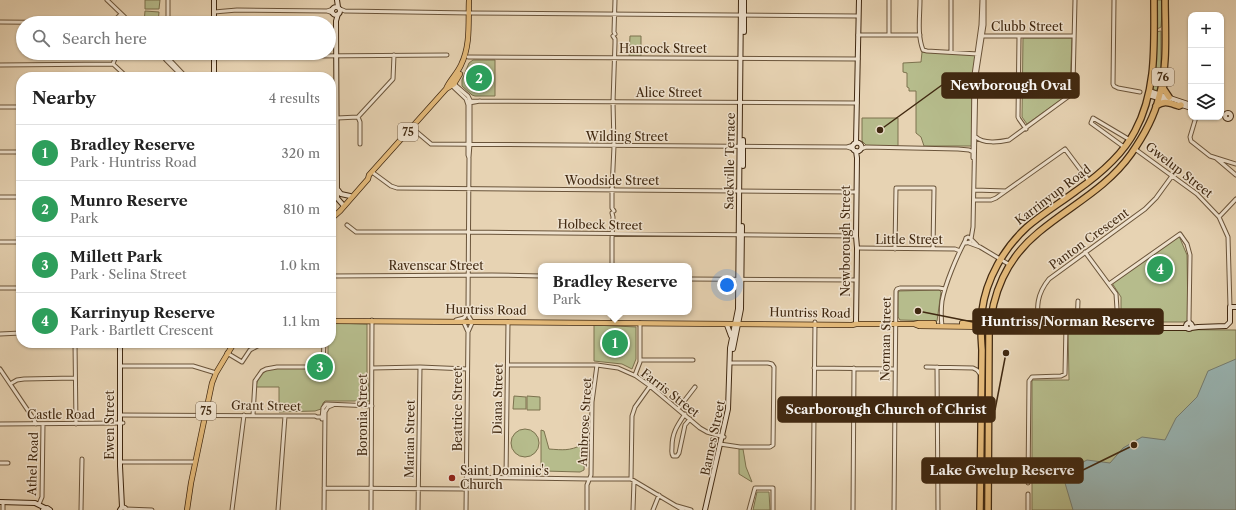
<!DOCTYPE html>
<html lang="en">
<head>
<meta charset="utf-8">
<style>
  :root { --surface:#fff; --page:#f2f2f2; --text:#222; --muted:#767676; --line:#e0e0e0; --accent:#b45309 }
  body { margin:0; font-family:"Libre Caslon Text",serif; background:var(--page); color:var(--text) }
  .controls { position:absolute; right:12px; top:12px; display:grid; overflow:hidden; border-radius:8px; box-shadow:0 1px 3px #0004 }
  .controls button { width:36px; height:36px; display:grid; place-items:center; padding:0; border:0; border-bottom:1px solid var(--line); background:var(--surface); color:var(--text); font:20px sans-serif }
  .you { position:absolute; left:727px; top:285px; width:14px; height:14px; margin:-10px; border:3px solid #fff; border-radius:50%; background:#1a73e8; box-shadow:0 0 0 6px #1a73e833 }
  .badge { display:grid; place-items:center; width:26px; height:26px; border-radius:50%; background:var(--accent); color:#fff; font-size:13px; font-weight:700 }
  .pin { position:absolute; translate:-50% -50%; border:2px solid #fff; box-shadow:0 1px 4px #0006 }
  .popup { position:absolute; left:538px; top:263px; width:154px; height:52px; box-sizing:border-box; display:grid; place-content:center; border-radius:8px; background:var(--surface); filter:drop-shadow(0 1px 3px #0005); font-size:13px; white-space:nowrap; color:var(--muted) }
  .popup b { font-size:15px; color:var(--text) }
  .popup::after { content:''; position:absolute; left:50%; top:100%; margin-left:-8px; border:8px solid transparent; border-top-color:var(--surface) }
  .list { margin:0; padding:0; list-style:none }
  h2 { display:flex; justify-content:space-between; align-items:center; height:52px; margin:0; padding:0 16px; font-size:17px }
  h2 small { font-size:13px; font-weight:400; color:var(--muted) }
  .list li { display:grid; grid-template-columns:26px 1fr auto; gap:12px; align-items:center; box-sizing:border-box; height:56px; padding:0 16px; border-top:1px solid var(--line) }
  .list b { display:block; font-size:15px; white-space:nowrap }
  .list p { margin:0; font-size:13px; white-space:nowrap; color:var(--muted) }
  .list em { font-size:13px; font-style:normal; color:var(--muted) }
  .icon { flex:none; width:22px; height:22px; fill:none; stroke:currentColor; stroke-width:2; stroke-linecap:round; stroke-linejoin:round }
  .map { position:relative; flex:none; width:1236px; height:510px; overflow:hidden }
  .search { position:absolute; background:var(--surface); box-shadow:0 1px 3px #0004; left:16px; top:16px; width:320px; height:44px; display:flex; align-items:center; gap:10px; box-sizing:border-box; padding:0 14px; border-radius:22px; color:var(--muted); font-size:15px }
  .panel { position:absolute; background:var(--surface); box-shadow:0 1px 3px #0004; left:16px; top:72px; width:320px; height:276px; border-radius:16px }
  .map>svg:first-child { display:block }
</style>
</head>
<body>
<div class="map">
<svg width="1236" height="510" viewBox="0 0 1236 510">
  <rect width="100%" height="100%" fill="#e7d3b3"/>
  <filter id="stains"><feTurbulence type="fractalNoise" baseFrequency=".005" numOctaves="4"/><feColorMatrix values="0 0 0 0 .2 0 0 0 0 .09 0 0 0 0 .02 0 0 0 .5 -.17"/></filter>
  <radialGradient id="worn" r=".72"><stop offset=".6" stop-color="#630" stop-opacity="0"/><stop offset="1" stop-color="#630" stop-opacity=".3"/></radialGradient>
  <path fill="#b6bc8c" stroke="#7c724e" d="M145,0H160L159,9H145Z
    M1156,0H1163L1161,27L1155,30Z
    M145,11L159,12L158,23H144Z
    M1161,31V66L1157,91L1153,89L1152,84L1156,32Z
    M630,36H641V56H629Z
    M1023,38H1072L1070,89L1065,97L1027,124L1022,117Z
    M922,52L976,55L972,78V146H924L921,137L916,133V91H909V88L907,87V73L903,72V63L921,62Z
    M473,60H495V96H475L472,95L462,86V80L469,63Z
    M862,118H898V146H867L862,141Z
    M1179,236L1187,255L1188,322H1121V297L1112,283Z
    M939,290L941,292L937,321L900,320L898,317V293L899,291Z
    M333,323L367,324V372L370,401H325L323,403L321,409L315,411L279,412V387H256C257,382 258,376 263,373C274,363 311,367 326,367L328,363V343H331V324Z
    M594,325L636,327V359L632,369L622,364L594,361Z
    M1068,329L1236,330V510H1032V380H1069Z
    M514,396L526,397V409H513Z
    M527,396L540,397V410H527Z
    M511 443a14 14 0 1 1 28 0a14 14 0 1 1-28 0Z
    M541,430L544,431L549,449C563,450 569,451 582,445L585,448L584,470L580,472L544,471L541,467Z
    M739,449H743L746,467L752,482L739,474Z
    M757,492H769L770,510H753Z"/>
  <path fill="#99b6b5" stroke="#767e73" d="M1236,359V510H1073L1065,483L1072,468L1087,460L1110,463L1123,448L1142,437L1165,440L1176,418L1197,397L1208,371Z"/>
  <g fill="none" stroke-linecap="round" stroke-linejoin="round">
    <defs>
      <path id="street" d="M107,0L131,23
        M615,0L614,32L615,34
        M920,0C920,16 917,35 923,50L927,51L978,54
        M1114,0L1113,84L1114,86L1118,88L1140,92
        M340,9L345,11L471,13L858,16
        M327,11L333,9
        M214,12L237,10L327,11L333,13
        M0,22L108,23L115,20L121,14
        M168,23V0
        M858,35H920
        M889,35V0
        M613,36L615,39V43L613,102L614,146L612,190V208L614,211
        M982,36H1074
        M1019,37L1018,117L1019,119L1026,129
        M951,52V0
        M161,53L166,60L183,77
        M214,55L237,54L313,56L447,55
        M164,56L168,58L186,77
        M468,57L858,59
        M113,64L117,53
        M0,65L113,64L127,77
        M450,84L466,99L468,105V155L469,158L468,309L469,317L471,320
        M454,84L468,96L470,100V144L469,157
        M467,101L857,103
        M469,103L480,101
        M0,107H21
        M358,117L360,122V144
        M1196,117L1190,137L1191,141L1210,156L1236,164
        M337,118L358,117L393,79L394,55
        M412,128L431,144L847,147L853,149
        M976,137C983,144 1000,142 1009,140L1069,96L1071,93L1073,85L1075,0
        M847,147L854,145
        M1124,147L1091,123L1093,118L1130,140
        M861,149L866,147L958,149L969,150L973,152
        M1135,149L1197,194L1219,217L1228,237L1230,307
        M0,152H21
        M973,158L974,75L981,25L982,0
        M1216,158L1236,175
        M372,172L391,186L397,188L856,192
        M974,190L1006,191
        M0,197H21
        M974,200H991L996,198L1065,149L1089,181
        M1219,217L1236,199
        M347,225L356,232H468L856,236
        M971,239L973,227L976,76L984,25V0
        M0,242H21
        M970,242L966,243L965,241L966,238L968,237L970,238L977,245
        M969,243L980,247L1010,265
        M857,248L955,249L960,251
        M895,249L896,188H934L933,249
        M1085,252L1116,294L1118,324
        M612,266V239L613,217L612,213
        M331,276L492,275L541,276
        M689,279L856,280
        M1109,284L1180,234L1187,244L1190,255L1189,320L1190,324
        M0,288H21
        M611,312L613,319L615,321
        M456,320L464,318L468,311
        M464,323L468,332
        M942,326C941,318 941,309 942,301C945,284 957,256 965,241
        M1038,326C1037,307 1036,295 1049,279L1145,209L1156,198L1172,176
        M1077,327L1078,301
        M0,334L21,333
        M75,343L76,424
        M227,353L242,362L250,350L263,343
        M641,360H693
        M508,365H597L618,368L636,376L650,386L700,428L707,432L724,437
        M120,366H193L216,373
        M926,367L973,368L977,370L981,375
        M937,367L938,510
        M308,368L316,369L323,368L325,365V356
        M372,368L420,367L467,369
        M814,368L895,369
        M0,369L33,418L36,424
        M635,375L640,362V323
        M10,384L17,380L24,379L75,378
        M678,409L695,387
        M685,414C677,426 672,433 672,447C672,451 671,453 673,456H677L679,453L685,425L690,419
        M120,415L315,416L317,417H325
        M253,415L255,381L262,371L266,369L277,367H321L323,362L324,343
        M322,419L323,408L326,404L372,406
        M0,424L123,423
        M720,444L740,447H770L773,445L774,367L772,364L768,363H730
        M120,462H195
        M0,463H8
        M467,477L589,479H631L683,510
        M506,477L508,322
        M631,479L632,416L635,407L650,386
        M1028,483L1029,381L1032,377L1061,376L1065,374L1066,325
        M324,488L466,489
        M1028,494V510
        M39,504L42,497L43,424
        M677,506L691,510
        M126,509L152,510
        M3,510V502
        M81,510L82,459
        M232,510L244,415
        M278,510L285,416
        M324,510L325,412L328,407L333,405
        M371,510L372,320
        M418,510L420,367
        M466,510L468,332L472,323
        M587,510V485L591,475L592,402L597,365
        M633,510L634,481
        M653,510L659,495
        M749,510L755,488H773V510
        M813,510L815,322
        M853,510L854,368
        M894,510L896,291L897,289L900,288H939L945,289"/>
      <path id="secondary" d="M214,0V23
        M337,0L338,7
        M332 11a4 4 0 1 1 8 0a4 4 0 1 1-8 0Z
        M338,14L336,21L337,193V198L344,206
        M744,32V0
        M214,77V53
        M1149,91L1191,105
        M1148,95L1169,101
        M1179,104L1191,108
        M1225 116a3 3 0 1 1 6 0a3 3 0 1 1-6 0Z
        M852.5 147a4.5 4.5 0 1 1 9 0a4.5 4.5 0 1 1-9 0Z
        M856,143L859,0
        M856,151L857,158L856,236L857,248L856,324
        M743,166V140
        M338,190L341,194L350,196
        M990,323L1007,324
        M1113 326a3 3 0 1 1 6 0a3 3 0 1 1-6 0Z
        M1186 326a3 3 0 1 1 6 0a3 3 0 1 1-6 0Z
        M727,325L731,336
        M990,327H1114
        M1119,328H1187
        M1191,328L1198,327L1226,326L1230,322V307H1236
        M120,343V466L122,507
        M733,349L741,309L742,226
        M0,502L35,503L45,508
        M43,510L47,508L50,510
        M120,510L122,507L125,508L126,510
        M705,510L728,409L730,348L738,309L741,0"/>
      <path id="primary" d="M446,89L454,84L460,74
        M331,219L340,211L368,179L369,175L446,89C449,81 457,74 461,65C471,45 468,21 469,0
        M331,321L852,325L856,324H914L919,326L990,327
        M962,323H990
        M914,324L919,323H934
        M187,510L191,483L212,383L216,373L234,343"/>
      <path id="highway" d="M1164,84L1163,88L1169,97
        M1156,106C1165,100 1169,103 1179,106L1181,105
        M980,510L982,350C981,337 980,324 982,311C986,279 1004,248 1027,227C1042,214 1060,203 1076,191C1099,175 1122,156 1135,131C1157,90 1154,44 1154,0
        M988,510L989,335C992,293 1006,259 1039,232C1070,206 1107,188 1131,154C1143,137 1154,117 1159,97C1168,66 1165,32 1165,0"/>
    </defs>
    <use href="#street" stroke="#6a543a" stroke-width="5"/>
    <use href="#secondary" stroke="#412911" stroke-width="6"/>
    <use href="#primary" stroke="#412911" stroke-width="6"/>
    <use href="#highway" stroke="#412911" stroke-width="8"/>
    <use href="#street" stroke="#efe2ce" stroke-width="3"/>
    <use href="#secondary" stroke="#efe2ce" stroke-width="4"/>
    <use href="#primary" stroke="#e4ba7a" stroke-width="4.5"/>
    <use href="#highway" stroke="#e4ba7a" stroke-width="5.5"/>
  </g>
  <circle fill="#8f2418" stroke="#efe2ce" stroke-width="1.5" cx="452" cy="478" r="4"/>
  <g text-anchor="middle" stroke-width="3" stroke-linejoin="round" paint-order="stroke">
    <g fill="#efe2ce" stroke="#75604a" stroke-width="1">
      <rect x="1152" y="68" width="22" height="18" rx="3"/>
      <rect x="398" y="123" width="20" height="18" rx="3"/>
      <rect x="196" y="402" width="20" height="18" rx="3"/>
    </g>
    <g font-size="11" font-weight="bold" fill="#412911">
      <text x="1163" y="81">76</text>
      <text x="408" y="136">75</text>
      <text x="206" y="415">75</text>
    </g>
    <g font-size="12" fill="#412911" stroke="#efe2ce">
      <text x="1027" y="31">Clubb Street</text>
      <text x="663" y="53">Hancock Street</text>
      <text x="669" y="97">Alice Street</text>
      <text x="627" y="141">Wilding Street</text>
      <text transform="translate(730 161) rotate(-89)" y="4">Sackville Terrace</text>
      <text transform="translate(1179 170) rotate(38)" y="4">Gwelup Street</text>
      <text x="612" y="185">Woodside Street</text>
      <text transform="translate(1053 195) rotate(-37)" y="4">Karrinyup Road</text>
      <text transform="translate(600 225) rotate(1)" y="4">Holbeck Street</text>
      <text transform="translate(1089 239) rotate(-36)" y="4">Panton Crescent</text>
      <text x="909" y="244">Little Street</text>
      <text transform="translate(846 241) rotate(-90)" y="4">Newborough Street</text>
      <text x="436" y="270">Ravenscar Street</text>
      <text transform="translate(486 310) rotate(1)" y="4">Huntriss Road</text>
      <text transform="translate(810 313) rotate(1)" y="4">Huntriss Road</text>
      <text transform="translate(886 339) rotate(-89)" y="4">Norman Street</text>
      <text transform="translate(670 393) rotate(38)" y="4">Farris Street</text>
      <text transform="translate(498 399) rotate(-89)" y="4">Diana Street</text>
      <text transform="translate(266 406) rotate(1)" y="4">Grant Street</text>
      <text transform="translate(458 409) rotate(-90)" y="4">Beatrice Street</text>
      <text x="61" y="419">Castle Road</text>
      <text transform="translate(363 415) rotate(-90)" y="4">Boronia Street</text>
      <text transform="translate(585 422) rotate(-87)" y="4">Ambrose Street</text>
      <text transform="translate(110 425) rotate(-90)" y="4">Ewen Street</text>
      <text transform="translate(713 438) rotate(-78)" y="4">Barnes Street</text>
      <text transform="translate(410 439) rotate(-89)" y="4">Marian Street</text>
      <text transform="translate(33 464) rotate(-88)" y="4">Athel Road</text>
    </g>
    <g font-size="12" fill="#412911" stroke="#efe2ce" text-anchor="start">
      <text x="460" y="475">Saint Dominic's<tspan x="460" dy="14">Church</tspan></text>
    </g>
  </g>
  <path fill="none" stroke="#412911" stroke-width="1.5" d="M880 130L942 85M918 311L973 322M1006 353L995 410M1134 445L1083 470"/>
  <g fill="#412911" stroke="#efe2ce" stroke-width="1.5">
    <circle cx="880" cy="130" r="4"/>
    <circle cx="918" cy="311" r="4"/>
    <circle cx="1006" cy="353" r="4"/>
    <circle cx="1134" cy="445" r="4"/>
  </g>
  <g fill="#412911" stroke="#412911" stroke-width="1.5">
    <rect x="942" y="73" width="137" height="25" rx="4"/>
    <rect x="973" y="309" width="190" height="25" rx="4"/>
    <rect x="778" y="397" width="217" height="25" rx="4"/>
    <rect x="922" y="458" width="161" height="25" rx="4"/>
  </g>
  <g font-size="13" text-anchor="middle" font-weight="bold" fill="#fff">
    <text x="1011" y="90">Newborough Oval</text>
    <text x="1068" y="326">Huntriss/Norman Reserve</text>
    <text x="886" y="414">Scarborough Church of Christ</text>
    <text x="1002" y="475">Lake Gwelup Reserve</text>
  </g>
  <rect width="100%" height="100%" filter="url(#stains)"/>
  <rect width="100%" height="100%" fill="url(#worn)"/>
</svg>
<div class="controls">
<button>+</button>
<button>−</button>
<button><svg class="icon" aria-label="layers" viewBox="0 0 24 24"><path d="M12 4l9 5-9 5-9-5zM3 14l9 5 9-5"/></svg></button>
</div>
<div class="you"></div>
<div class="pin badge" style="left:615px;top:343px;background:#2e9e5b">1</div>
<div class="popup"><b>Bradley Reserve</b>Park</div>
<div class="pin badge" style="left:479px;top:78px;background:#2e9e5b">2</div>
<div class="pin badge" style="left:320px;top:367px;background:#2e9e5b">3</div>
<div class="pin badge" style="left:1160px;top:269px;background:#2e9e5b">4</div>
<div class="search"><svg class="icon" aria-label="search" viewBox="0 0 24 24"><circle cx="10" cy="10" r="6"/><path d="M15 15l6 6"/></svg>Search here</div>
<section class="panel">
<h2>Nearby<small>4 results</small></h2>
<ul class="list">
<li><span class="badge" style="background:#2e9e5b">1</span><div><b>Bradley Reserve</b><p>Park · Huntriss Road</p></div><em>320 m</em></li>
<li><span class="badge" style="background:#2e9e5b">2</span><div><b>Munro Reserve</b><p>Park</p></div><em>810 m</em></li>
<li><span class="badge" style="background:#2e9e5b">3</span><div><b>Millett Park</b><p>Park · Selina Street</p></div><em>1.0 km</em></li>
<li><span class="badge" style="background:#2e9e5b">4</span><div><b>Karrinyup Reserve</b><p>Park · Bartlett Crescent</p></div><em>1.1 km</em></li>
</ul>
</section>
</div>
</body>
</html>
